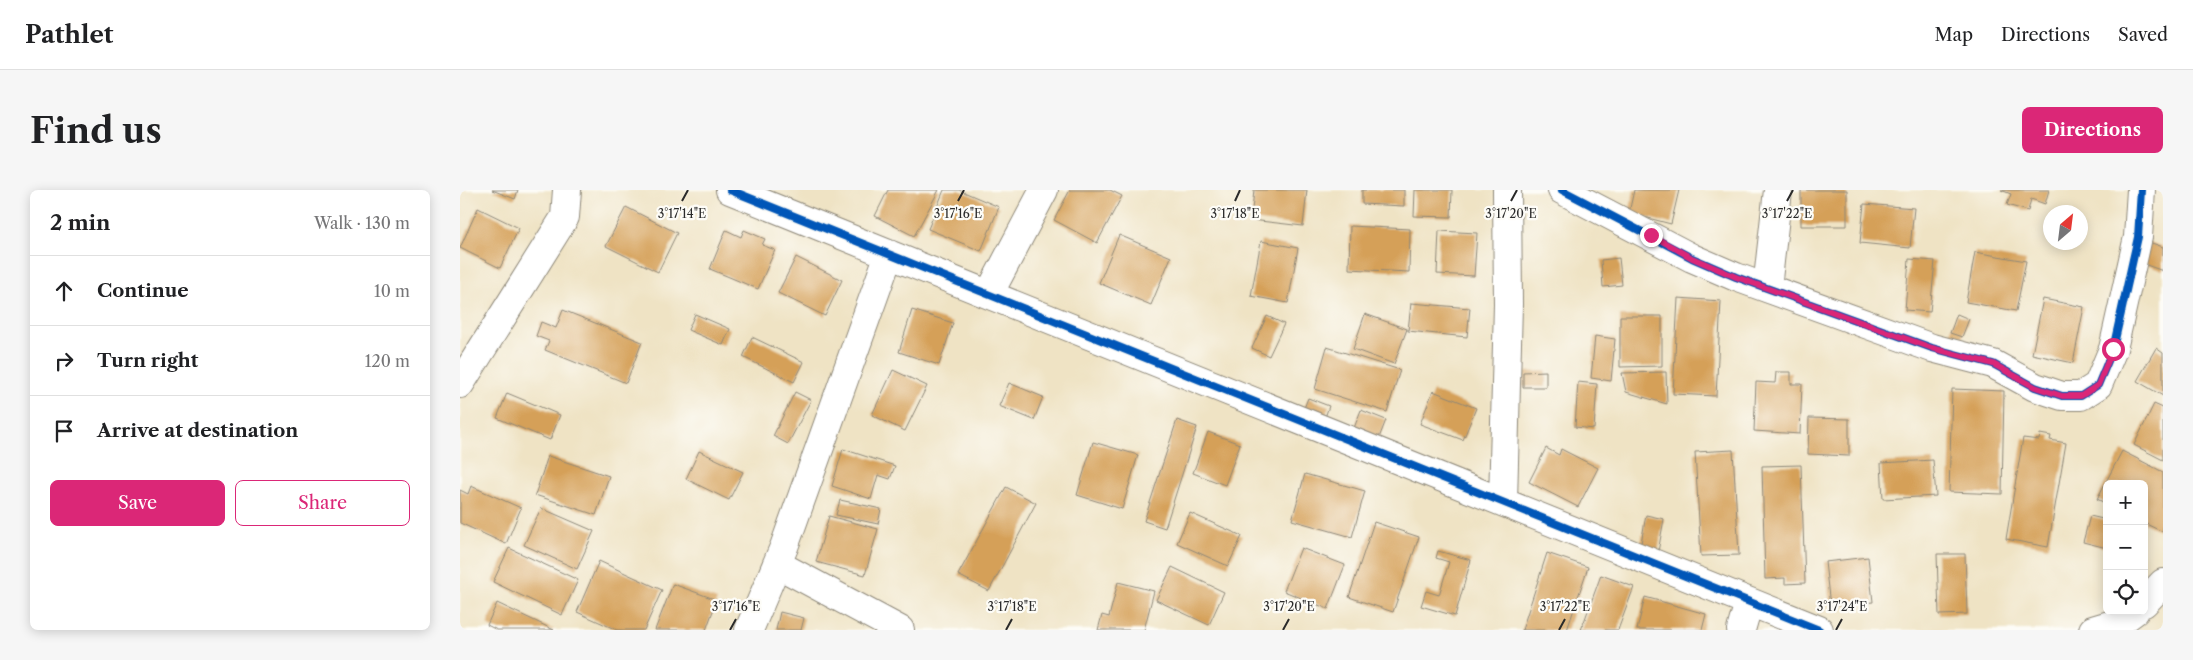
<!DOCTYPE html>
<html lang="en">
<head>
<meta charset="utf-8">
<style>
  :root { --surface:#fff; --page:#f6f6f6; --text:#202124; --muted:#757577; --line:#e0e0e0; --accent:#db2777 }
  body { margin:0; font-family:"Libre Caslon Text",serif; background:var(--page); color:var(--text) }
  .controls { position:absolute; right:15px; bottom:15px; display:grid; overflow:hidden; border-radius:8px; box-shadow:0 2px 12px #0003 }
  .controls button { width:45px; height:45px; display:grid; place-items:center; padding:0; border:0; border-bottom:1px solid var(--line); background:var(--surface); color:var(--text); font:25px sans-serif }
  .compass { position:absolute; left:1583px; top:15px; width:45px; height:45px; border-radius:50%; background:var(--surface); box-shadow:0 2px 12px #0003; rotate:28deg }
  .stop { position:absolute; width:15px; height:15px; margin:-11px; border:4px solid #db2777; border-radius:50%; background:#fff }
  .stop.end { background:#db2777; border-color:#fff; box-shadow:0 1px 5px #0008 }
  .list { margin:0; padding:0; list-style:none }
  h2 { display:flex; justify-content:space-between; align-items:center; height:65px; margin:0; padding:0 20px; font-size:21px }
  h2 small { font-size:16px; font-weight:400; color:var(--muted) }
  .list li { display:grid; grid-template-columns:32px 1fr auto; gap:15px; align-items:center; box-sizing:border-box; height:70px; padding:0 20px; border-top:1px solid var(--line) }
  .list b { display:block; font-size:19px; white-space:nowrap }
  .list em { font-size:16px; font-style:normal; color:var(--muted) }
  .actions { display:flex; gap:10px; padding:15px 20px }
  .actions a { flex:1; padding:11px 0; border:1px solid var(--accent); border-radius:8px; text-align:center; font-size:18px; color:var(--accent) }
  .actions .main { background:var(--accent); color:#fff }
  .icon { flex:none; width:28px; height:28px; fill:none; stroke:currentColor; stroke-width:2; stroke-linecap:round; stroke-linejoin:round }
  .map { position:relative; flex:none; width:1703px; height:440px; overflow:hidden; border-radius:8px }
  header { display:flex; align-items:center; gap:30px; box-sizing:border-box; height:70px; padding:0 25px; background:var(--surface); border-bottom:1px solid var(--line) }
  header strong { font-size:24px }
  nav { display:flex; gap:28px; margin-inline-start:auto; font-size:18px }
  .intro { display:flex; align-items:center; justify-content:space-between; box-sizing:border-box; height:120px; padding:0 30px }
  h1 { margin:0; font-size:35px }
  .button { padding:12px 22px; border-radius:8px; background:var(--accent); color:#fff; font-size:18px; font-weight:700 }
  main { display:flex; gap:30px; padding:0 30px }
  aside { flex:1; background:var(--surface); border-radius:8px; box-shadow:0 2px 12px #0003 }
  .map>svg:first-child { display:block }
</style>
</head>
<body>
<header>
<strong>Pathlet</strong>
<nav><a>Map</a><a>Directions</a><a>Saved</a></nav>
</header>
<div class="intro"><h1>Find us</h1><a class="button">Directions</a></div>
<main>
<aside>
<h2>2 min<small>Walk · 130 m</small></h2>
<ul class="list">
<li><svg class="icon" aria-label="ahead" viewBox="0 0 24 24"><path d="M12 20V5M6 11l6-6 6 6"/></svg><div><b>Continue</b></div><em>10 m</em></li>
<li><svg class="icon" aria-label="right" viewBox="0 0 24 24"><path d="M7 20v-9h11M14 6l5 5-5 5"/></svg><div><b>Turn right</b></div><em>120 m</em></li>
<li><svg class="icon" aria-label="arrive" viewBox="0 0 24 24"><path d="M6 21V4h12l-3 4 3 4H6"/></svg><div><b>Arrive at destination</b></div></li>
</ul>
<div class="actions"><a class="main">Save</a><a>Share</a></div>
</aside>
<div class="map">
<svg width="1703" height="440" viewBox="0 0 1703 440">
  <rect width="100%" height="100%" fill="#fdfcf7"/>
  <filter id="ink" filterUnits="userSpaceOnUse"><feTurbulence type="fractalNoise" baseFrequency=".02" numOctaves="2"/><feDisplacementMap in="SourceGraphic" scale="10" xChannelSelector="R" yChannelSelector="G"/><feConvolveMatrix kernelMatrix="1 2 1 2 8 2 1 2 1" color-interpolation-filters="sRGB"/></filter>
  <filter id="wash" filterUnits="userSpaceOnUse"><feTurbulence type="fractalNoise" baseFrequency=".0096" numOctaves="4" result="noise"/><feDisplacementMap in="SourceGraphic" scale="20" xChannelSelector="R" yChannelSelector="G"/><feGaussianBlur stdDeviation="1.12" result="paint"/><feColorMatrix in="noise" values="0 0 0 0 0 0 0 0 0 0 0 0 0 0 0 0 0 1.4 0 .05"/><feComposite in="paint" operator="in"/></filter>
  <g filter="url(#wash)">
    <rect width="100%" height="100%" fill="#efe3c4"/>
    <g id="blocks">
      <path fill="#d5a058" d="M32,0H58L55,9Z
        M428,0H479L454,46L415,26Z
        M484,0H499L539,17L521,61L468,39Z
        M610,0H650L662,6L637,53L594,30Z
        M794,0H847L843,36L791,30Z
        M902,0H944V16L902,14Z
        M955,0H992L991,27L954,26Z
        M1174,0H1219L1211,34L1169,23Z
        M1341,0H1387V36H1341Z
        M1541,0H1589L1585,14L1571,9L1568,21L1547,15L1551,4Z
        M1404,14L1454,18L1450,58L1400,53Z
        M166,17L217,43L198,82L146,56Z
        M18,18L59,38L40,78L0,58Z
        M890,36L950,39L949,82L889,79Z
        M266,40L281,47L284,40L305,49L302,55L315,60L298,99L250,79Z
        M979,41L1017,43L1014,86L977,84Z
        M659,45L711,67L691,115L639,93Z
        M801,51L838,58L828,113L791,106Z
        M1689,52L1703,57V81L1681,73Z
        M1515,62L1566,71L1556,121L1506,112Z
        M336,67L382,90L365,126L318,103Z
        M1159,68L1162,95L1143,97L1141,70Z
        M1449,69L1475,71L1470,122L1445,120Z
        M1218,108L1261,111L1256,206L1213,204Z
        M1583,109L1624,117L1613,173L1572,164Z
        M951,113L1010,118L1007,147L948,141Z
        M103,120L182,152L166,193L85,160L89,151L76,146L81,132L96,138Z
        M452,120L493,133L479,175L439,162Z
        M235,124L270,139L263,155L228,140Z
        M905,124L947,139L934,174L893,159Z
        M1497,124L1509,129L1502,147L1490,143Z
        M807,126L824,134L809,166L792,158Z
        M1160,126H1202V176L1160,177Z
        M1135,146L1155,149L1151,191L1131,188Z
        M292,147L344,172L334,192L283,167Z
        M867,157L940,180L927,222L855,199Z
        M1696,158L1703,163V206L1677,191Z
        M433,180L467,196L445,241L412,225Z
        M1086,181V197H1063V182Z
        M1206,182L1207,214L1166,202L1162,183Z
        M1316,182H1331V194H1342L1340,244L1294,241L1296,192L1315,193Z
        M1118,192L1137,194L1134,239L1115,237Z
        M549,193L583,207L574,230L539,216Z
        M1492,199L1544,201L1542,304L1489,302Z
        M973,201L1016,218L1003,250L960,234Z
        M335,202L351,210L328,254L313,246Z
        M47,203L100,225L90,250L37,228Z
        M848,208L869,216L863,233L841,226Z
        M1694,214L1703,218V270L1674,255Z
        M901,220L926,230L919,248L894,238Z
        M1349,228L1389,229V266L1348,264Z
        M717,230L737,237L705,338L684,331Z
        M748,242L780,254L765,295L733,283Z
        M1580,244L1591,246L1590,250L1606,253L1588,357L1546,349L1563,248L1579,250Z
        M633,252L678,265L662,319L617,305Z
        M1086,258L1099,265L1101,259L1138,278L1118,317L1069,292Z
        M383,259L435,276L430,289L418,285L411,309L372,296Z
        M1273,260L1279,365L1241,366L1235,262Z
        M239,261L283,282L269,310L226,289Z
        M1662,261L1703,282V342L1684,333V294H1647V314L1637,309Z
        M88,266L149,286L136,325L75,305Z
        M1473,270L1476,306L1423,309L1421,273Z
        M1341,275L1345,393L1325,394V388L1305,389L1302,276Z
        M845,284L905,301L892,347L832,330Z
        M11,296L61,318L46,354L0,333V300L8,304Z
        M546,297L576,313L529,401L498,385Z
        M380,310L421,319L418,334L376,325Z
        M81,318L134,341L117,379L64,355Z
        M730,323L782,346L768,376L717,353Z
        M1186,325L1204,329L1198,362L1180,359Z
        M369,326L418,339L405,385L356,372Z
        M1630,326L1647,330V358L1623,352Z
        M914,332L959,347L933,422L889,407Z
        M49,358L118,390L102,425L33,392Z
        M841,358L885,375L868,419L824,401Z
        M978,361L1011,370L995,426L961,416L966,401L979,405L989,372L976,368Z
        M1087,363L1128,377L1107,440H1062Z
        M1477,364H1505L1507,424L1479,425Z
        M1408,367L1413,412L1370,416L1365,372Z
        M139,371L202,400L184,440H157L117,422Z
        M712,377L764,402L749,435L696,410Z
        M1141,385L1174,397L1158,440H1121Z
        M658,392L694,401L684,440H638L642,425L649,427Z
        M213,394L257,410L246,440H195Z
        M1185,407L1246,424L1242,440H1177Z
        M37,413L94,440H37L27,435Z
        M320,422L344,428L341,440H316Z"/>
    </g>
  </g>
  <g filter="url(#ink)">
    <use href="#blocks" fill-opacity="0" stroke="#8d8778" stroke-width="1"/>
    <g fill="none" stroke-linecap="round" stroke-linejoin="round">
      <defs>
        <path id="street" d="M270,0L1359,440
          M1102,0L1232,68L1276,87L1472,158L1533,174L1575,197L1602,206H1621L1638,195L1653,159L1678,47L1681,0
          M1307,98L1318,0
          M529,104L584,0
          M0,194L105,27L107,0
          M1043,312L1048,114L1047,0
          M317,374L440,440
          M1684,413L1703,393
          M289,440L324,357L429,64
          M1281,440L1289,412
          M1633,440L1660,432L1675,421"/>
      </defs>
      <use href="#street" stroke="#8d8778" stroke-width="30"/>
      <use href="#street" stroke="#fff" stroke-width="28"/>
      <defs>
        <path id="cycleway" d="M270,0L1359,440
          M1102,0L1232,68L1276,87L1472,158L1533,174L1575,197L1602,206H1621L1638,195L1653,159L1678,47L1681,0"/>
      </defs>
      <use href="#cycleway" stroke="#fdfcf7" stroke-width="11"/>
      <use href="#cycleway" stroke="#0057b8" stroke-width="8"/>
    </g>
  </g>
  <g fill="none" stroke-linecap="round" stroke-linejoin="round" filter="url(#ink)">
    <path stroke="#db2777" stroke-width="6" d="M1191,45L1232,68L1276,87L1472,158L1533,174L1575,197L1602,206H1621L1638,195L1653,159"/>
  </g>
  <path fill="none" stroke="#2b2b2b" stroke-width="2" d="M222,11L228,0M498,11L504,0M775,11L780,0M1051,11L1057,0M1327,11L1333,0M270,440L276,429M546,440L552,429M823,440L829,429M1099,440L1105,429M1376,440L1382,429"/>
  <g font-size="12" text-anchor="middle" fill="#2b2b2b" stroke="#fdfcf7" stroke-width="4.5" stroke-linejoin="round" paint-order="stroke">
    <text x="222" y="28">3°17'14"E</text>
    <text x="498" y="28">3°17'16"E</text>
    <text x="775" y="28">3°17'18"E</text>
    <text x="1051" y="28">3°17'20"E</text>
    <text x="1327" y="28">3°17'22"E</text>
    <text x="276" y="421">3°17'16"E</text>
    <text x="552" y="421">3°17'18"E</text>
    <text x="829" y="421">3°17'20"E</text>
    <text x="1105" y="421">3°17'22"E</text>
    <text x="1382" y="421">3°17'24"E</text>
  </g>
</svg>
<div class="controls">
<button>+</button>
<button>−</button>
<button><svg class="icon" aria-label="locate" viewBox="0 0 24 24"><circle cx="12" cy="12" r="6"/><path d="M12 2v4M12 18v4M2 12h4M18 12h4"/></svg></button>
</div>
<svg class="compass" viewBox="-18 -18 36 36"><path d="M0-13l5 13h-10z" fill="#e53935"/><path d="M0 13l5-13h-10z" fill="#757577"/></svg>
<div class="stop" style="left:1653px;top:159px"></div>
<div class="stop end" style="left:1191px;top:45px"></div>
</div>
</main>
</body>
</html>
